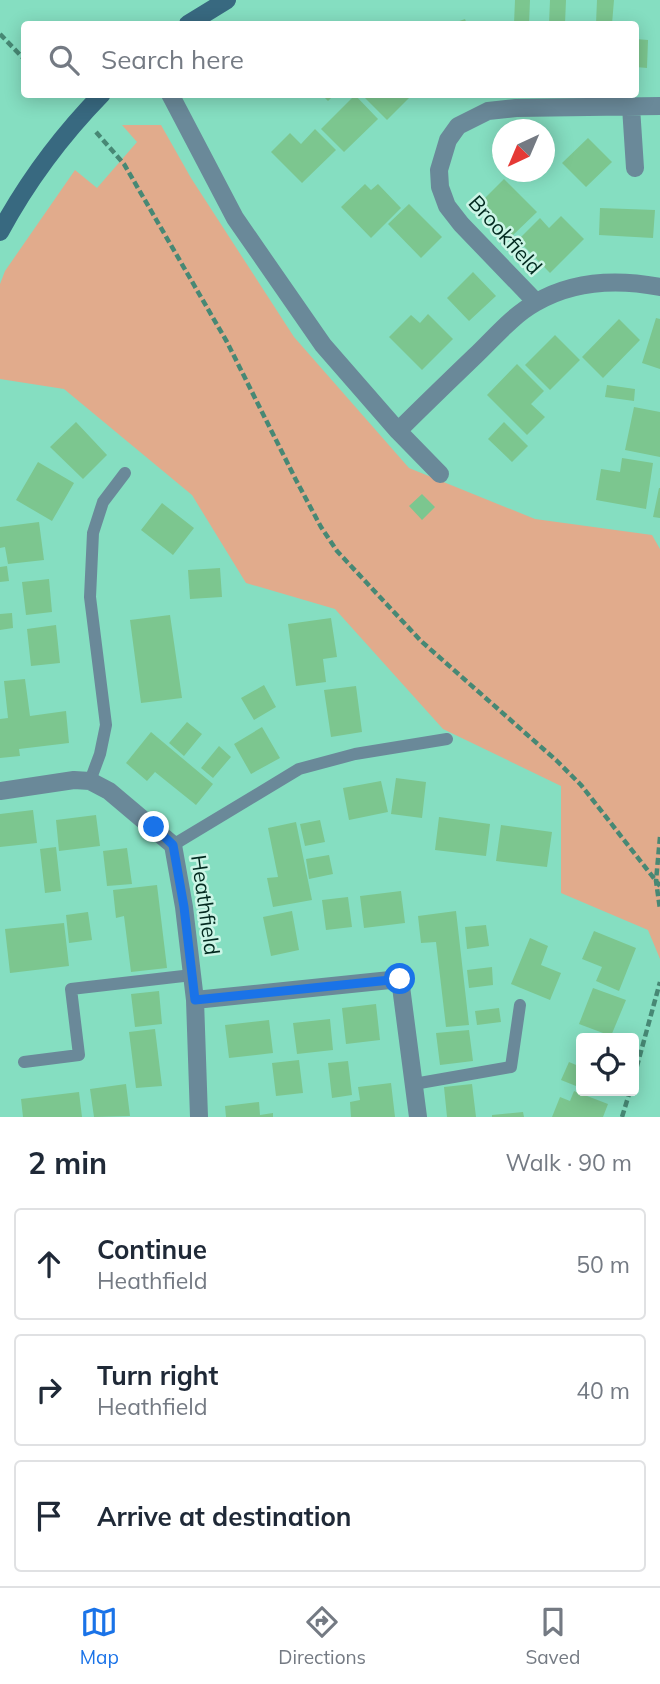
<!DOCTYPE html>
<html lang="en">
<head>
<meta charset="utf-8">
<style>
  :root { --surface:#fff; --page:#f2f2f3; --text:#1f2937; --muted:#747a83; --line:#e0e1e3; --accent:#1a73e8 }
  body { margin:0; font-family:Mulish,sans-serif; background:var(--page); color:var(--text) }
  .controls { position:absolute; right:21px; bottom:21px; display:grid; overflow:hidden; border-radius:7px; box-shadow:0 4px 18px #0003 }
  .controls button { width:63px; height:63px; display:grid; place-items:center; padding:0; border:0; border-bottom:2px solid var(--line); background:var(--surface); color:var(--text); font:35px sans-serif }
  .compass { position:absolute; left:492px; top:119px; width:63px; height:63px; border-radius:50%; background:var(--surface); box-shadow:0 4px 18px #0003; rotate:224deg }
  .stop { position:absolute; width:21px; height:21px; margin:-16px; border:5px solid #1a73e8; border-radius:50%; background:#fff }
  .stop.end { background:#1a73e8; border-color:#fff; box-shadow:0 2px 7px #0008 }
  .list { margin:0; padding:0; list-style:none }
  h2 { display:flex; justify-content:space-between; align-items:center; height:91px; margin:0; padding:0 28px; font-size:30px }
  h2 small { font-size:23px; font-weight:400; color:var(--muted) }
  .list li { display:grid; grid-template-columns:46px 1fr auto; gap:21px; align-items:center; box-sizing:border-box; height:112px; margin:0 14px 14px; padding:0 14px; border:2px solid var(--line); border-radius:7px }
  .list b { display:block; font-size:26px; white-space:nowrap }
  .list p { margin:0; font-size:23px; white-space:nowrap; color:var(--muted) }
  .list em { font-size:23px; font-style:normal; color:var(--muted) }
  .icon { flex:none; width:38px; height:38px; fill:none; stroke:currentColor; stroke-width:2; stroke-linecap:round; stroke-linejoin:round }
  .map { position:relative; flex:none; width:660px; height:1117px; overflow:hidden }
  .search { position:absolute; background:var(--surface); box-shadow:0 4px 18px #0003; left:21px; right:21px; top:21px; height:77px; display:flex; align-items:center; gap:18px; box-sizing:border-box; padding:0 24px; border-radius:7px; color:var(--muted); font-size:26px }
  .sheet { height:469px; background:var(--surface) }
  nav { display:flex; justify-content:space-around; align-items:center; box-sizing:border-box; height:98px; border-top:2px solid var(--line); background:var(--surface); font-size:19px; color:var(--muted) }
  nav a { display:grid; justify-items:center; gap:4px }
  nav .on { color:var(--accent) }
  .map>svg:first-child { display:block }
</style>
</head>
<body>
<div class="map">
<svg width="660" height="1117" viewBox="0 0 660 1117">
  <rect width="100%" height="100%" fill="#85dec1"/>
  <path fill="#e1ab8c" d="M122,125H161L191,178L294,337L409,468L535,519L652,535L660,549V959L648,930L561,893V786L443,729L335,609L246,583L192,495L64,389L0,379V284L5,271L75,170L97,188L137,142Z"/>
  <path fill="#7cc68f" d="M515,0H530L529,24H514Z
    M550,0H566L565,24H549Z
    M597,0H614L612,24H596Z
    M465,19L467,24H451Z
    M636,39L648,40L647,68L636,67Z
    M321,94H335L328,101Z
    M361,94H413L387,120Z
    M355,95L378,119L344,152L321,129Z
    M315,129L336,150L302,183L271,152L290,133L301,144Z
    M588,138L612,162L586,187L562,163Z
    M503,144V166L492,155Z
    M504,179L537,212L512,236L480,203Z
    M365,184L371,190L378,184L401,208L371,238L341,207Z
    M409,204L442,237L421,258L388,224Z
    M600,208L655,210L653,238L599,235Z
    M561,216L584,239L550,273L518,240L540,218L549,228Z
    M473,272L496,296L469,321L447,298Z
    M428,314L453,339L422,370L389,337L411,315L420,323Z
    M656,318L660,319V369L642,363Z
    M619,319L640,340L603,378L582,357Z
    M555,335L580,360L550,390L525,365Z
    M517,364L544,391L531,404L545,417L527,435L487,395Z
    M607,385L635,389L634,401L605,397Z
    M634,407L660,412V457L625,450Z
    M76,422L107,455L83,479L50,447Z
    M504,422L528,446L512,462L488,439Z
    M622,458L653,463L646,509L596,500L601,469L620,472Z
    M38,462L74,483L52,521L16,500Z
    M659,488H660V518L653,517Z
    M422,494L435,507L422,520L409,506Z
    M162,503L194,528L173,555L141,530Z
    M39,522L44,560L8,564L5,547L0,548V527Z
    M7,566L9,581L0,582V567Z
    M220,568L222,597L190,599L188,570Z
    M49,579L52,612L26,615L22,582Z
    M12,613L13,628L0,630V614Z
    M170,615L182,698L141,703L130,620Z
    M331,618L337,657L323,659L326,682L296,686L288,624Z
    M56,625L60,663L31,666L27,629Z
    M25,679L30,716L66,711L69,743L19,749L20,756L0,758V719L8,718L4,681Z
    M264,685L276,707L254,720L241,698Z
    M356,686L362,732L331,737L324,690Z
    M187,722L202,734L184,756L169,743Z
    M262,727L280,758L251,774L234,744Z
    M151,732L213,784L196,805L155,772L147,781L126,763Z
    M219,746L231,757L213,778L201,768Z
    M396,778L426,782L422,818L391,814Z
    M381,781L388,812L349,820L343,788Z
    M33,810L37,843L0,847V814Z
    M96,815L100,846L59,851L56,820Z
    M439,817L490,824L486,856L435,850Z
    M320,820L325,842L305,846L300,824Z
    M296,822L312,900L273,907L267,878L278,877L268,828Z
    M501,825L552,832L547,867L496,861Z
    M56,847L61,891L45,893L40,849Z
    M127,848L132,884L107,886L103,851Z
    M329,855L333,874L309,879L306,859Z
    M157,885L167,968L131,972L124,916L116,918L113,890Z
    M401,891L405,923L364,928L360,896Z
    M348,897L352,927L326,930L322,900Z
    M292,911L299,950L271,956L263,917Z
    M456,911L469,1025L446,1027L436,942L421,943L418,916Z
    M88,912L92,940L69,943L66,915Z
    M64,923L69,966L10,973L5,929Z
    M486,925L489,946L467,949L465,927Z
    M594,931L636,948L619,991L596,981L602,967L582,959Z
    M530,938L548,946L541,965L561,973L550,1000L511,984Z
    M492,967L493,985L469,988L467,970Z
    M593,988L626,1000L611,1036L579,1024Z
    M159,991L162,1024L135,1027L131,994Z
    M376,1004L380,1040L346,1044L342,1008Z
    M499,1008L501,1022L477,1025L475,1011Z
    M330,1019L333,1050L297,1054L293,1023Z
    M269,1020L273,1053L229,1058L225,1025Z
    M155,1029L162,1086L136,1088L129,1032Z
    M469,1030L473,1061L440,1065L436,1033Z
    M299,1060L303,1093L276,1096L272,1063Z
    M348,1061L352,1095L332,1098L328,1063Z
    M569,1062L581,1067V1088L561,1080Z
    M391,1083L395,1117H351L350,1102L360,1100L358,1087Z
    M126,1084L130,1116L94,1117L90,1089Z
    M472,1084L476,1117H447L444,1087Z
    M574,1091L608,1104L603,1117H552L560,1097L570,1101Z
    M79,1092L82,1117H23L21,1099Z
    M259,1102L260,1115L273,1113V1117H226L225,1106Z
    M523,1112L524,1117H492V1115Z"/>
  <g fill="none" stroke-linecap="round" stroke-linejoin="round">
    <path stroke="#478874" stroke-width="4.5" stroke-dasharray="7 3.5" stroke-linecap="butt" d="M0,34L24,59
      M96,132L124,164L227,342L296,480L321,527L337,551L421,641L557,761L581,785L660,886
      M660,837L656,881L660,909
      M634,1077L660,982
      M622,1117L630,1091"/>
    <path stroke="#6a8999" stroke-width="12" d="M90,781L100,754L106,725L90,597L93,533L103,502L125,473
      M173,845L299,769L355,754L447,739
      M24,1062L79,1055L71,989L192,975
      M414,1084L511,1067L520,1005"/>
    <path stroke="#6a8999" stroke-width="18" d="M170,94L235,218L323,345L398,431L440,474
      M631,107L635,168
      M536,302L461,224L447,206L440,187L439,170L448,140L458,126L488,111L516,108L660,106
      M398,431C423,406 449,381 475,356C494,338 512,316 535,303C574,280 618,279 660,287
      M0,791L74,780L90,781L109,791L173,845L184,907L195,1000L199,1117
      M195,1000L400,979L418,1117"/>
    <path stroke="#386980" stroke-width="18" d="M188,24L227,0
      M0,232C27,182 62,135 102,94"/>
  </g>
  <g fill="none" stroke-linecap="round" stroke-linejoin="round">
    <path stroke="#1a73e8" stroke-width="9" d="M154,827L173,845L184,907L195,1000L400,979"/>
  </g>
  <g text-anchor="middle" stroke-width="5" stroke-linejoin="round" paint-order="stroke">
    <g font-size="21" fill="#02291f" stroke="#cbf5e6">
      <text transform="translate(505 235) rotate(48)" y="7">Brookfield</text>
      <text transform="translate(205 905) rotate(82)" y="7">Heathfield</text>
    </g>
  </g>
</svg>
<div class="controls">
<button><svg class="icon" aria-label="locate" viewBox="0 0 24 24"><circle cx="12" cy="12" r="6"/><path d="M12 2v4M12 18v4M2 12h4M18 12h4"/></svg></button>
</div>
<svg class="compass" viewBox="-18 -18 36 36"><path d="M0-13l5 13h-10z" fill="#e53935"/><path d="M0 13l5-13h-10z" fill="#747a83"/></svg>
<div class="stop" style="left:400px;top:979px"></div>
<div class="stop end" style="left:154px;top:827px"></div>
<div class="search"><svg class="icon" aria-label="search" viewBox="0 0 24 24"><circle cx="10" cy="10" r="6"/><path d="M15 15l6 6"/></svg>Search here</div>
</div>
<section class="sheet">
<h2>2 min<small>Walk · 90 m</small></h2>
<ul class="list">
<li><svg class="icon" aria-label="ahead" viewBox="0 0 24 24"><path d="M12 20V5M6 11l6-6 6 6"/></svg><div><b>Continue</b><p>Heathfield</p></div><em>50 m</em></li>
<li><svg class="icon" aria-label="right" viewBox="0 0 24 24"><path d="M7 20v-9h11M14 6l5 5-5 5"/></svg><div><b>Turn right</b><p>Heathfield</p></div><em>40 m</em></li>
<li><svg class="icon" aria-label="arrive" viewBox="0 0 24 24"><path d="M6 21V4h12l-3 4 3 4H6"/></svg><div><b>Arrive at destination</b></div></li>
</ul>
</section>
<nav>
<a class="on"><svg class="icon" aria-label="map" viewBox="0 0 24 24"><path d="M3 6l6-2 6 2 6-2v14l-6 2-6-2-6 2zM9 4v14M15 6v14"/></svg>Map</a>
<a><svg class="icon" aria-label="directions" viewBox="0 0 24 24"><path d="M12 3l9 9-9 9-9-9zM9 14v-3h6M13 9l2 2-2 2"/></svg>Directions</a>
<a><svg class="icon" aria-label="saved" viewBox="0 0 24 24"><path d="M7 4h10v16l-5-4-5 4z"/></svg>Saved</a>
</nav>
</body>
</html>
